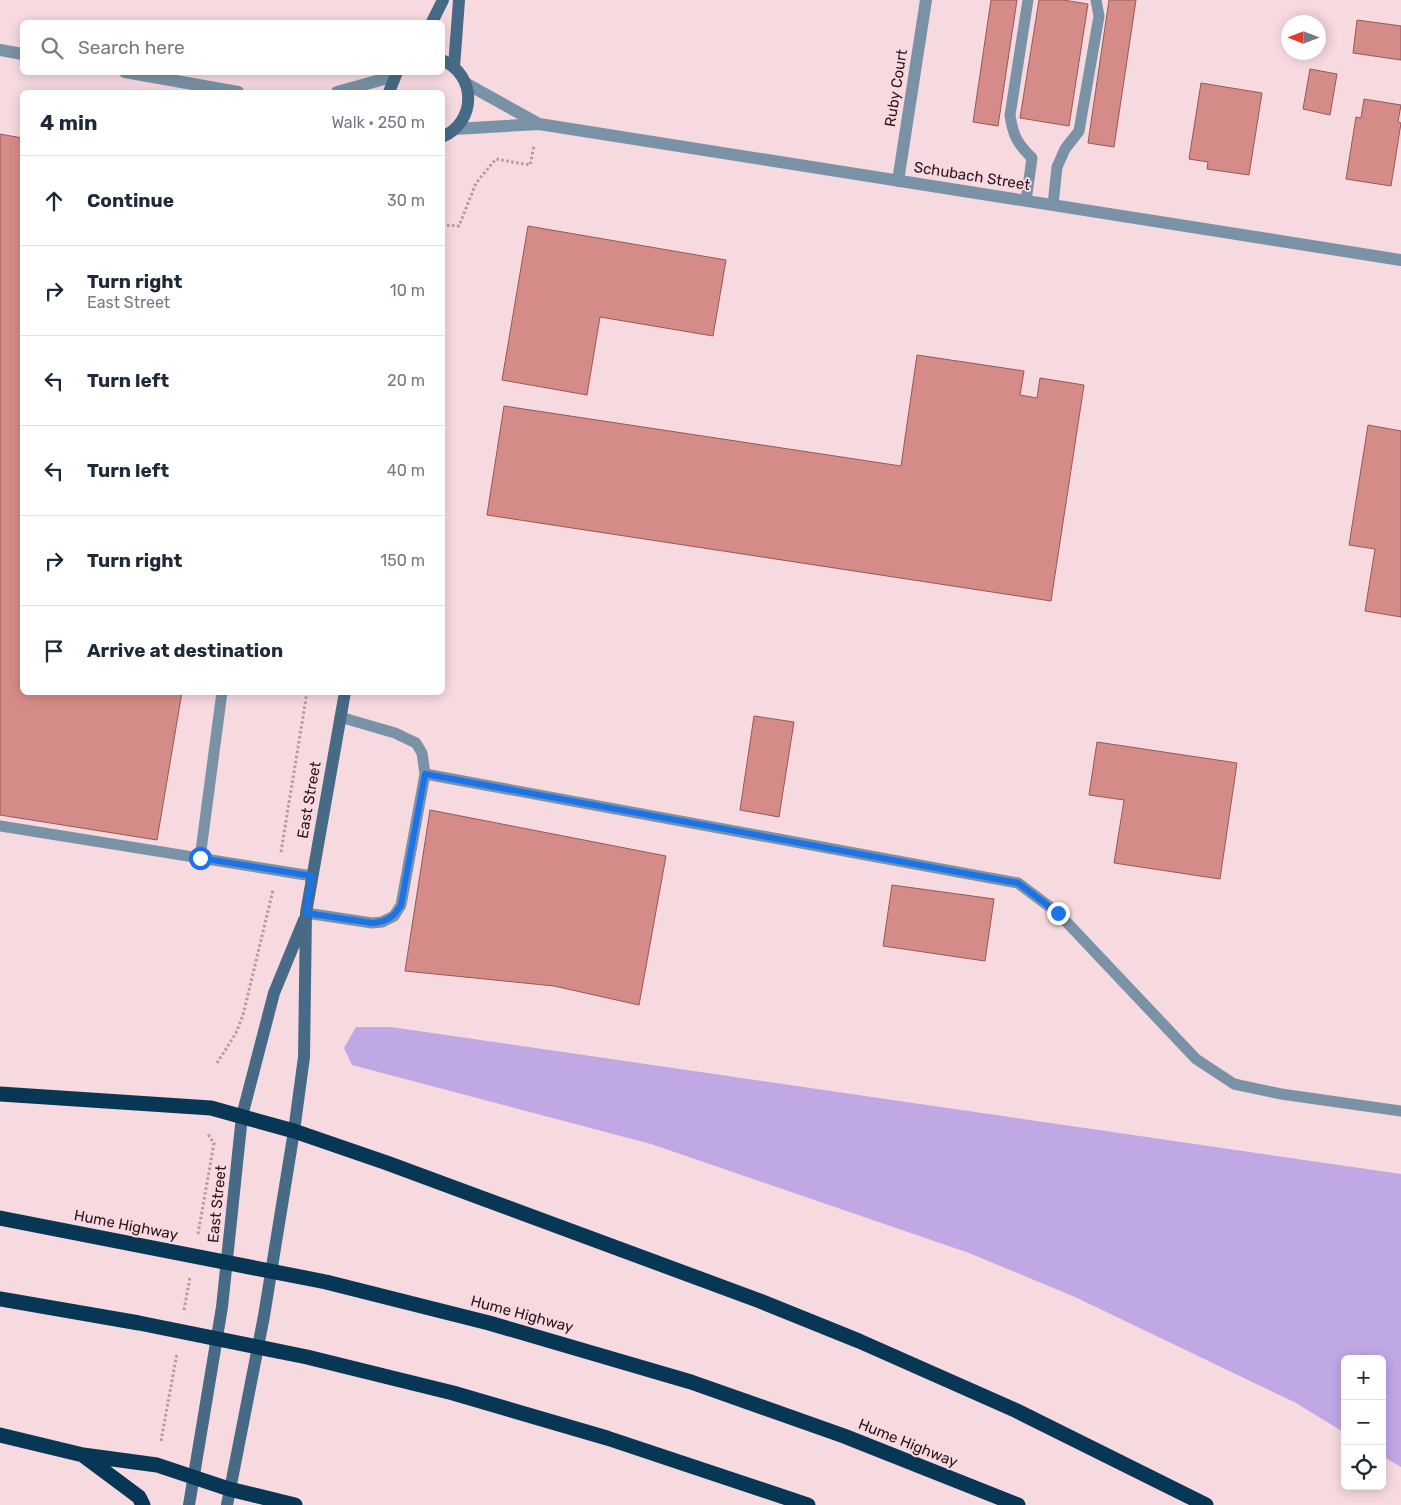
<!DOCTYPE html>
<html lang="en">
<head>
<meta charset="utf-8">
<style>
  :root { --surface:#fff; --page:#f6f6f7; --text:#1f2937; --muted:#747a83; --line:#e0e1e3 }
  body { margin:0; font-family:Rubik,sans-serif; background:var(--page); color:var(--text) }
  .controls { position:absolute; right:15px; bottom:15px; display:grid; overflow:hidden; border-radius:8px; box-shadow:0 2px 12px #0003 }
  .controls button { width:45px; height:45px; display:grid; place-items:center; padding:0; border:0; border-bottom:1px solid var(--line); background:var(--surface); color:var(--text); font:25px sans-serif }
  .compass { position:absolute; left:1281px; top:15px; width:45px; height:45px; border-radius:50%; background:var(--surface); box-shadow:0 2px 12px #0003; rotate:270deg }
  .stop { position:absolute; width:15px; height:15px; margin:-11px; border:4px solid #1a73e8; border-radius:50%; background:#fff }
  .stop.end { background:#1a73e8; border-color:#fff; box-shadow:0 1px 5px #0008 }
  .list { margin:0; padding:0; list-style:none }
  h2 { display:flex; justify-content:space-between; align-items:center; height:65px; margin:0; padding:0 20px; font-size:21px }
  h2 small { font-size:16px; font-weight:400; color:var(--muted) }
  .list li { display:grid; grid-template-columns:32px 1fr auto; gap:15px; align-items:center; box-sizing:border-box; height:90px; padding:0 20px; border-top:1px solid var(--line) }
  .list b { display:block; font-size:19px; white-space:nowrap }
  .list p { margin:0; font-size:16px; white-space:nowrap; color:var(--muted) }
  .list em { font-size:16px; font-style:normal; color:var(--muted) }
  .icon { flex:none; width:28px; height:28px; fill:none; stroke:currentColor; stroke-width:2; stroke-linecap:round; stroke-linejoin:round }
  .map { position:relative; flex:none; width:1401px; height:1505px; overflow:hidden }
  .search { position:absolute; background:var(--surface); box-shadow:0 2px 12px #0003; left:20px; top:20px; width:425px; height:55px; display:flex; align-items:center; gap:12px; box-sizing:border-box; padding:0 18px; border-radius:8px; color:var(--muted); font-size:19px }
  .panel { position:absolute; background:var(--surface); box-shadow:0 2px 12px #0003; left:20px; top:90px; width:425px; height:605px; border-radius:8px }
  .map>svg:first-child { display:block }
</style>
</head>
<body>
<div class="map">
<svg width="1401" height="1505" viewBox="0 0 1401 1505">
  <rect width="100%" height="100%" fill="#f7d9e0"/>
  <path fill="#c0a8e5" d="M356,1027H391L1401,1174V1467L1382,1456V1359H1345V1433L1296,1403L1075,1297L969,1253L651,1144L352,1065L344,1048Z"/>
  <path fill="#d58c89" stroke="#985755" d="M991,0H1017L998,126L973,122Z
    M1039,0H1063L1088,4L1069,126L1020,118Z
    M1109,0H1136L1114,147L1088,143Z
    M1357,20L1401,26V60L1353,53Z
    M1310,69L1337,74L1330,115L1303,109Z
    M1201,83L1262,93L1249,175L1207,169L1208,162L1189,159Z
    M1364,99L1401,105L1398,122L1401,123L1391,186L1346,179L1356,117L1361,118Z
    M0,134L22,138V692H182L157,840L0,815Z
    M528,226L726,260L713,336L600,317L587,395L502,380Z
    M917,355L1024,371L1020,395L1037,398L1040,378L1084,385L1051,601L487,515L504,406L901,466Z
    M1368,425L1401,431V617L1365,611L1375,549L1349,545Z
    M754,716L794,722L779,817L740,810Z
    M1097,742L1237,763L1220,879L1114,863L1124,800L1089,795Z
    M430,810L666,856L639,1005L554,986L405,971Z
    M892,885L994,899L985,961L883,946Z"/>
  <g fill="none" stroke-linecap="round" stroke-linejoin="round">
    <path stroke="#b69aa1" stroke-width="3" stroke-dasharray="2.5 2.5" stroke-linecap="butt" d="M442,225L459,226L476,183L496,159L530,165L534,146
      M281,852L307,692
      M217,1063L236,1033L243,1015L273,890
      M198,1234L214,1143L207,1133
      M184,1310L190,1277
      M161,1441L177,1353"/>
    <path stroke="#7992a5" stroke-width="11" d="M1026,201L1032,158C1017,143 1013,136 1010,115L1028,0
      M1053,205L1057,167L1065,149L1079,131L1099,16L1096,0
      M425,774L1018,883L1058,913L1196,1059L1234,1084L1281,1094L1401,1111
      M0,826L312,876
      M200,858L222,692
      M306,913L372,923L382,922L394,916L401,905L425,774L422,753L416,743L395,733L340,717"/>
    <path stroke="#7992a5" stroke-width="12" d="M467,84L539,124
      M455,129L539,124L1401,260
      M898,181L926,0"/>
    <path stroke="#7992a5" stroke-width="12" d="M0,50L22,54
      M125,72L238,92
      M337,92L395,76"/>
    <path stroke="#476b87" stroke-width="12" d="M432,22L443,0
      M442,60C477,75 477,122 442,137
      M454,67L459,0
      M389,92L397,72
      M189,1505L222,1307L242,1116L274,993L304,920
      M227,1505L264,1316L294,1131L304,1057L306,913L345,692"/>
    <path stroke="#073755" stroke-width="15" d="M0,1094L211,1108L294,1131L387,1163L760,1301L859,1341L1017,1411L1206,1505
      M0,1218L326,1282L489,1323L691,1382L844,1436L1018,1505
      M0,1299L139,1323L307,1357L453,1393L607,1438L808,1505
      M0,1435L83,1455L157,1465L229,1489L295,1505
      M84,1456L139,1497L143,1505"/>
  </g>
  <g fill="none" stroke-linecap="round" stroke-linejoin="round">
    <path stroke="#1a73e8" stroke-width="6" d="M200,858L312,876L306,913L372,923C386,922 394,917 401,905L425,774L1018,883L1058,913"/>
  </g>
  <g text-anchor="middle" stroke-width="4" stroke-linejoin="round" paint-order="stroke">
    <g font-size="15" fill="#2e141c" stroke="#f7d9e0">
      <text transform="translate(896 88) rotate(-81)" y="5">Ruby Court</text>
      <text transform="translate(972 176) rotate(9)" y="5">Schubach Street</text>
      <text transform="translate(309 800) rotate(-80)" y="5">East Street</text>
      <text transform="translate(217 1204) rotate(-84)" y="5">East Street</text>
      <text transform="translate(126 1225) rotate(11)" y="5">Hume Highway</text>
      <text transform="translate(522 1314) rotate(15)" y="5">Hume Highway</text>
      <text transform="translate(908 1443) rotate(22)" y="5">Hume Highway</text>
    </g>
  </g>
</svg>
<div class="controls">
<button>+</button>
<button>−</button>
<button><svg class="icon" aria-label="locate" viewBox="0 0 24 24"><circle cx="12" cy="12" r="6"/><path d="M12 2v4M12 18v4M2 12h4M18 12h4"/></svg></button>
</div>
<svg class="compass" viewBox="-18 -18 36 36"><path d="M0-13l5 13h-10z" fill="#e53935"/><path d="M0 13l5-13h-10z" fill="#747a83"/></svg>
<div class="stop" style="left:200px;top:858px"></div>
<div class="stop end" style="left:1058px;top:913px"></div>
<div class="search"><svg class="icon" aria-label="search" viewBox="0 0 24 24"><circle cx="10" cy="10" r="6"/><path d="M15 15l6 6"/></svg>Search here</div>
<section class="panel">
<h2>4 min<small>Walk · 250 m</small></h2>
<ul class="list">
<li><svg class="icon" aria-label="ahead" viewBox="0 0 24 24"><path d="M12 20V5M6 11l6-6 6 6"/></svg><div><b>Continue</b></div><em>30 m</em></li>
<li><svg class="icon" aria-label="right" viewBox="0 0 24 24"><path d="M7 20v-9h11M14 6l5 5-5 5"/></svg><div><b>Turn right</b><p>East Street</p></div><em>10 m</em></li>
<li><svg class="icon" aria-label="left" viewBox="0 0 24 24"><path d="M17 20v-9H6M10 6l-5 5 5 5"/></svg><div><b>Turn left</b></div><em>20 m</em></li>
<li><svg class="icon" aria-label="left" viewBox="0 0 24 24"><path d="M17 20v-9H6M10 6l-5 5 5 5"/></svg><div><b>Turn left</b></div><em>40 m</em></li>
<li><svg class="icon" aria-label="right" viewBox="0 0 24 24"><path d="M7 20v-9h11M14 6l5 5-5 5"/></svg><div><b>Turn right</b></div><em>150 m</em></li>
<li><svg class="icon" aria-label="arrive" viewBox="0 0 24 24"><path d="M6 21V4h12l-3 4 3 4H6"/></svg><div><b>Arrive at destination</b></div></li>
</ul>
</section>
</div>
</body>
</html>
